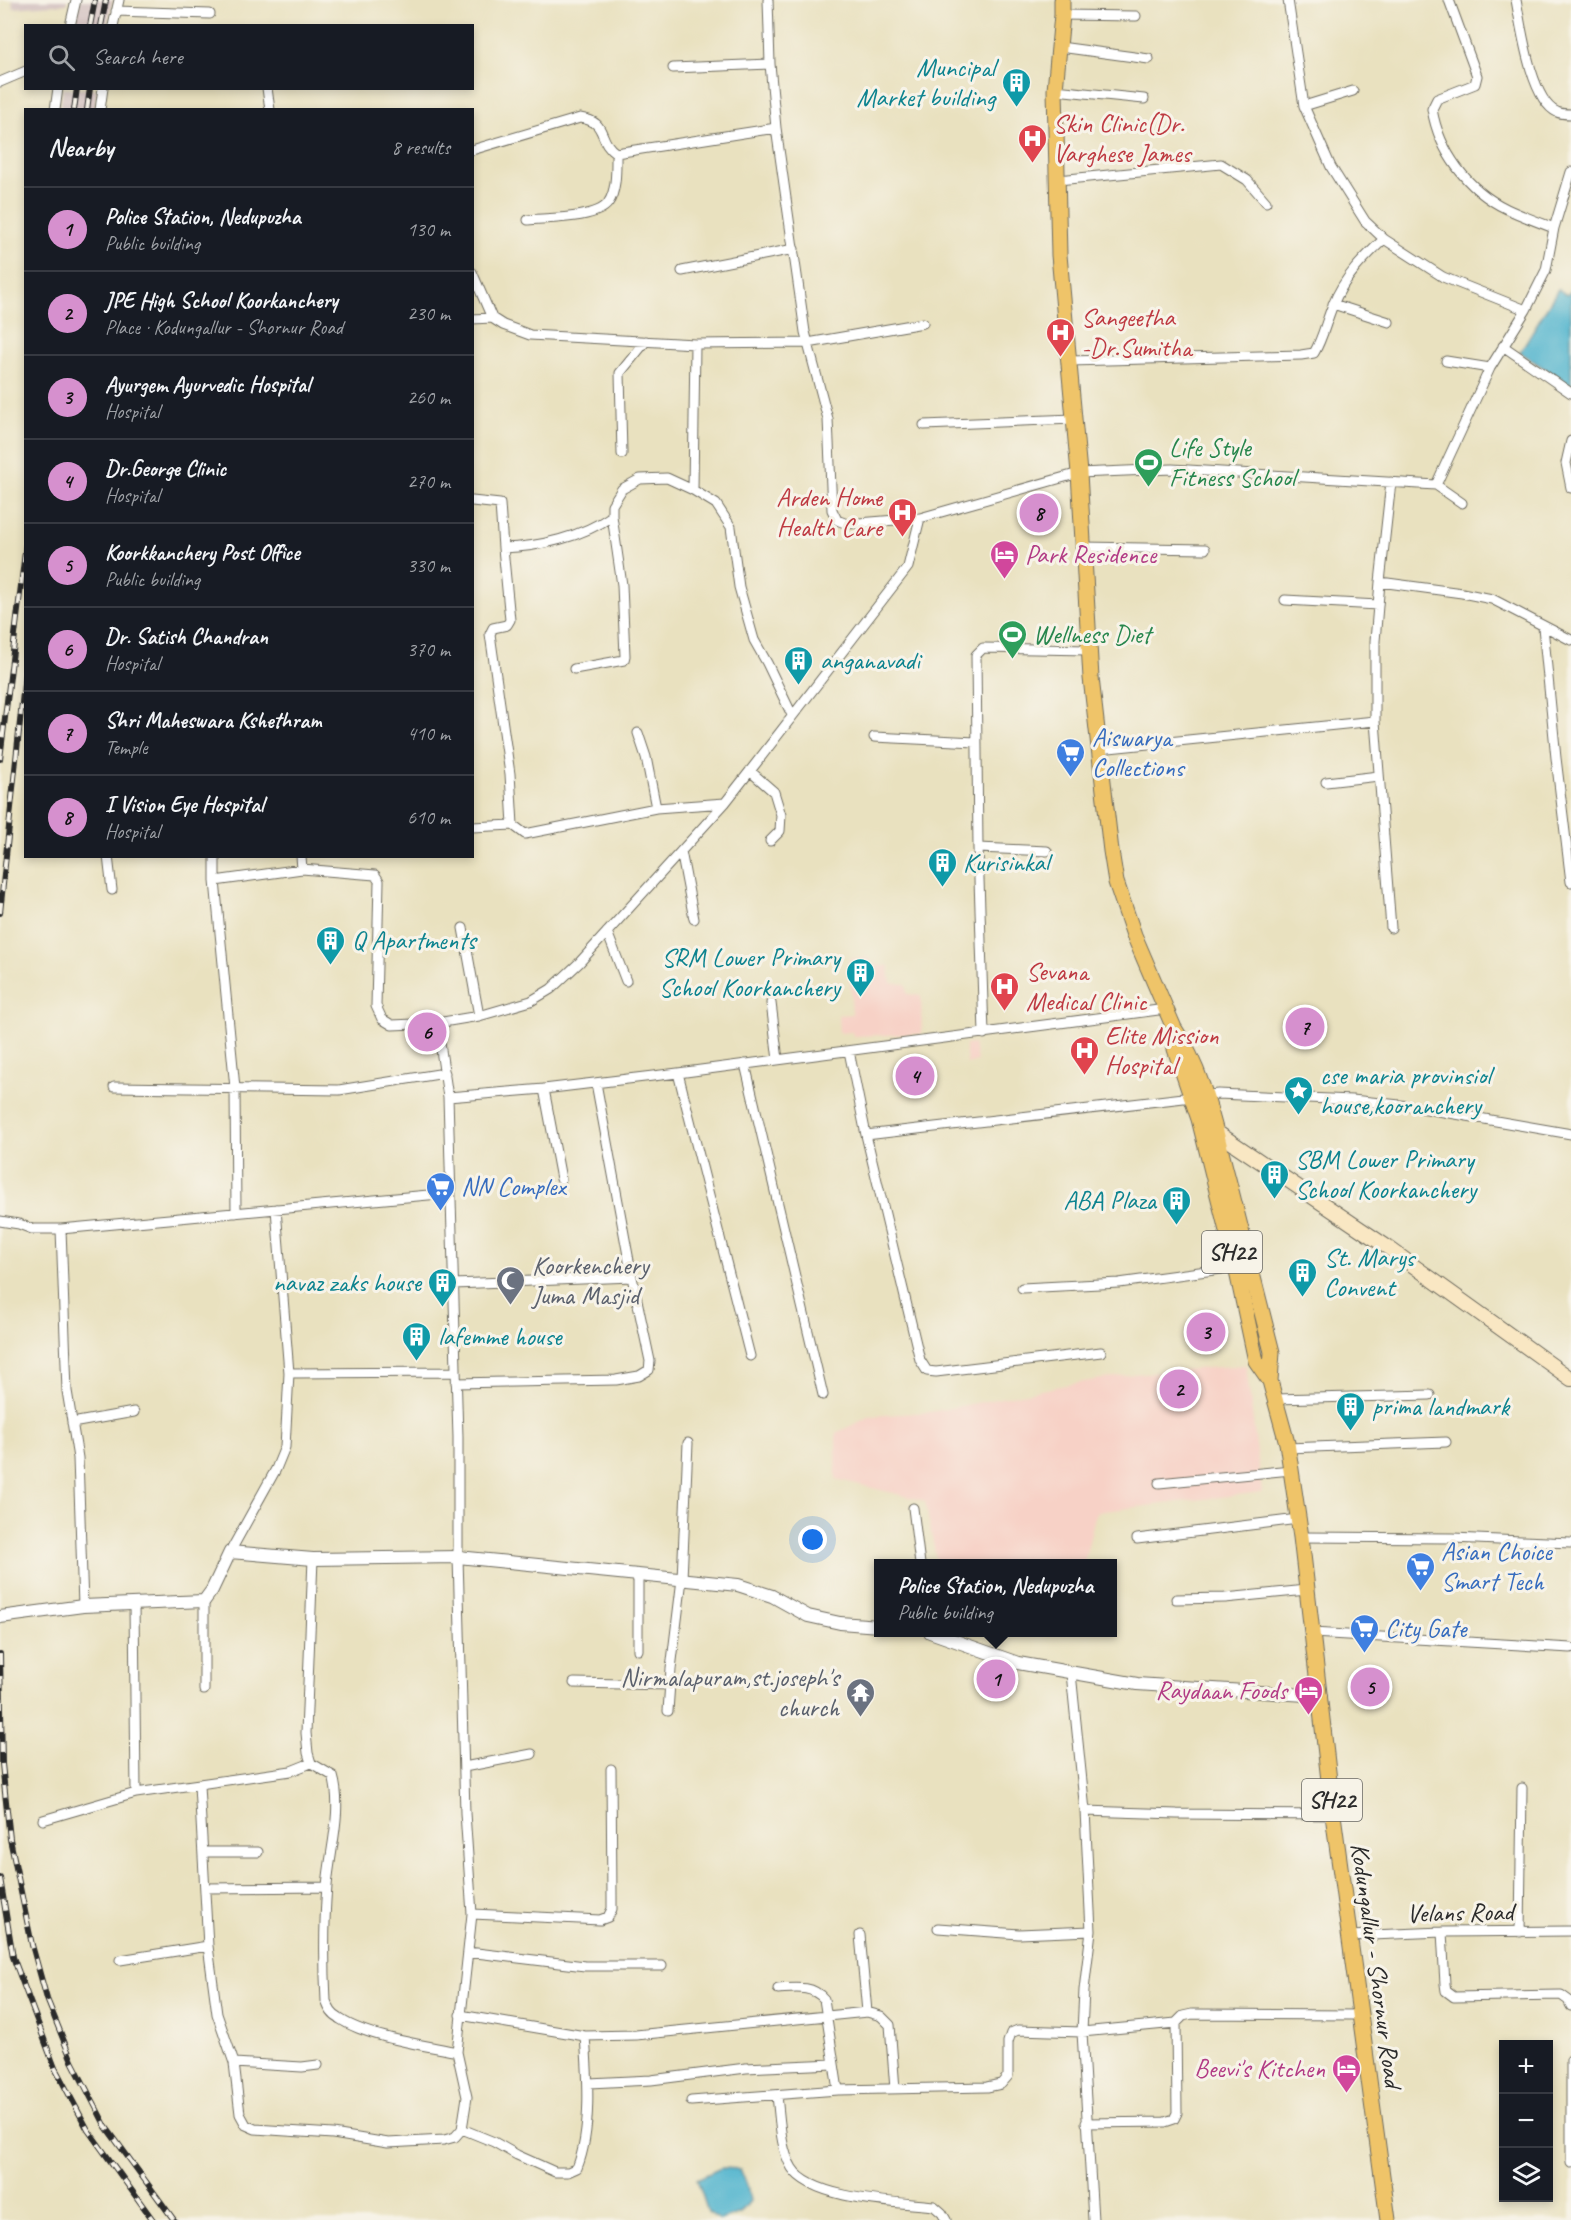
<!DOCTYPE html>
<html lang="en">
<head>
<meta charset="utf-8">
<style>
  :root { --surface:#171b24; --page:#20242c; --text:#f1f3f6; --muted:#9ea1a6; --line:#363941; --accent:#d690ce }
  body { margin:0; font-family:Caveat,sans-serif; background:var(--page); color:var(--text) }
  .controls { position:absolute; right:18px; bottom:18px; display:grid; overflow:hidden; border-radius:0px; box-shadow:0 3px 9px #0003 }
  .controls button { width:54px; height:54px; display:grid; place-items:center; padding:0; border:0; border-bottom:2px solid var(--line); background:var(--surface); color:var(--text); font:30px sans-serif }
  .you { position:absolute; left:813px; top:1540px; width:21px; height:21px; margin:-15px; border:4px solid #fff; border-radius:50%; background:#1a73e8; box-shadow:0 0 0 9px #1a73e833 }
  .badge { display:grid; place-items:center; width:39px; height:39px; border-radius:50%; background:var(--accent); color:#111; font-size:20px; font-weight:700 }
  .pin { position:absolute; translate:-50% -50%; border:3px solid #fff; box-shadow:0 2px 6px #0006 }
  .popup { position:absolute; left:874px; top:1559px; width:243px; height:78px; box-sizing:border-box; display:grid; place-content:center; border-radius:0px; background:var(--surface); filter:drop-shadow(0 2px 4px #0005); font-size:20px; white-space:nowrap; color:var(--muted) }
  .popup b { font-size:22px; color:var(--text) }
  .popup::after { content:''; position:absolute; left:50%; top:100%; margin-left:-12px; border:12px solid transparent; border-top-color:var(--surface) }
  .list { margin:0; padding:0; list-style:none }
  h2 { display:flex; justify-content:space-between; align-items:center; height:78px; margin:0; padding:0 24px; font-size:26px }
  h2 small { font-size:20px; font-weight:400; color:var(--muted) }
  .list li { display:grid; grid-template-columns:39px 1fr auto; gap:18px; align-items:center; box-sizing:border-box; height:84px; padding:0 24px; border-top:2px solid var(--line) }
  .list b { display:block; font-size:22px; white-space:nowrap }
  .list p { margin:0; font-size:20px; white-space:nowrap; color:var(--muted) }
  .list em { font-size:20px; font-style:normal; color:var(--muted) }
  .icon { flex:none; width:33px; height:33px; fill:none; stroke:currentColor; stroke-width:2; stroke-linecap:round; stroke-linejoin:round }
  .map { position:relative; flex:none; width:1571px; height:2220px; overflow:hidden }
  .search { position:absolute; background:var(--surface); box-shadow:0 3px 9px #0003; left:24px; top:24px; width:450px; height:66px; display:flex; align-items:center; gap:15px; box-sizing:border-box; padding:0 21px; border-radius:0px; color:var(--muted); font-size:22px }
  .panel { position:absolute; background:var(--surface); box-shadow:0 3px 9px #0003; left:24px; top:108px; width:450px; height:750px; border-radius:0px }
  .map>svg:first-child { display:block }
</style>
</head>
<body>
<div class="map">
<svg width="1571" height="2220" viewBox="0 0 1571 2220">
  <rect width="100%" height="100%" fill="#f7f3e8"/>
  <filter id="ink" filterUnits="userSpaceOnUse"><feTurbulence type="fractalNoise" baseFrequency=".0167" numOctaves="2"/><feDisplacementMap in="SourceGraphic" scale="12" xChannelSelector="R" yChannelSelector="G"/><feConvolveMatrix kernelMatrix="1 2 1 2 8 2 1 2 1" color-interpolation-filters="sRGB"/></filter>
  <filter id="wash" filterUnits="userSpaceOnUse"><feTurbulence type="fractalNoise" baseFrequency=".008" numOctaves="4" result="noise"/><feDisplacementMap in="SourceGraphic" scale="24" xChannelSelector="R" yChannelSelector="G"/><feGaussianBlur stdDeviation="1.35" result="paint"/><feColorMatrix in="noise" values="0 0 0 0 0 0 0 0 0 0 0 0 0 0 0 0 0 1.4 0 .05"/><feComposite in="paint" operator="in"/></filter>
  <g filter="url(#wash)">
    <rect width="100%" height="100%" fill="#e9e1bf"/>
    <path fill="#f7d1c6" d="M849,958H870L871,965L889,966L891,983L906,984L907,994L921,995L922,1034L853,1036L852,1032L839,1033L838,1015L852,1014Z
      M974,1044L977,1061L967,1064L965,1045Z
      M1246,1365L1262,1492L1096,1512L1084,1563L937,1564L925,1501L836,1479V1433L871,1416L931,1412L1071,1384L1133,1374Z"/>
    <path fill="#d2bfbf" d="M12,0H67V4L13,8Z
      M80,0H113L107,25L74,26Z
      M63,89H97L95,109H60Z"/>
    <path fill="#4fb4ce" stroke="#3d707c" stroke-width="1.5" d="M1558,289L1567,295L1571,291V386L1520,352Z
      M721,2168L740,2169L747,2185L750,2201L740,2213L720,2220L708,2212L697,2179Z"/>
  </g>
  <g filter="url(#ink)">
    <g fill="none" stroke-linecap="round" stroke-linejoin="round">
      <defs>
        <path id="minor" d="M768,0L770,64L776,128L805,332L828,419L832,510L837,520L847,524L920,518
          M1288,0L1304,106L1331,167L1365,221L1384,239L1443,277L1526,310L1546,270L1554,228L1571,172
          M1449,0L1477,76L1475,84L1437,99L1432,109C1439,151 1467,190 1507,209C1522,216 1538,222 1554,228
          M1516,0C1521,26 1531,101 1557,112C1561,114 1567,114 1571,114
          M116,11L210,14
          M1062,15L1136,16
          M70,26L76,0
          M113,26L119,0
          M1060,47L1149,59
          M673,68L770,64
          M0,82L26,71
          M267,88L270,110
          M1055,90L1144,99
          M1304,106L1353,91
          M55,110L58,88
          M100,110L103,88
          M472,150L580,118C609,122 596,139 616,153L776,128
          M1058,180L1221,164L1247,180L1266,202
          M528,220C547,218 597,219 608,203C617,191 616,168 616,153
          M682,271L794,249
          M472,272L492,318L503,325L530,335L695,344L808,343L923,323
          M1333,304L1389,322
          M472,319L492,318
          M1503,346L1571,393
          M1070,361L1301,355L1314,353C1323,338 1326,321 1333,305C1344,277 1363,259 1384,239
          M1446,361L1490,368
          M924,425L1074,419
          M1571,441L1566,463L1571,488
          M622,454L620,373L646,341
          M1436,485L1462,503
          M693,490L695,344
          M472,501L500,504L503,548C539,547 582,537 612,516V505L622,489L640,479L667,478L693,490L716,504L731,527L739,587L754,640L767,663L792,715
          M1082,547L1205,549
          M1380,582L1391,482
          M1285,600L1378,605
          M1543,627L1556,758L1571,882
          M574,669L624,660L625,656L622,585L612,516
          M1375,721L1391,928
          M638,733L646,757L656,808
          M874,737L976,742
          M1099,749L1375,721V641L1380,582L1462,593L1492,599L1571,640
          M750,771L774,792L781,815L780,831L770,841
          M1326,782L1379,776
          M513,825L525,834L656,808L725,803
          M472,827L513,825L510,774L490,634L493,628L507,625L510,620L503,548
          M978,848L1047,851
          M681,851L694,919
          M108,856L112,890
          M215,856V881L302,869L375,875L379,881L376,1006L382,1019L392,1025L437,1023L479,1016L531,1001L551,989L579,963L725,803L750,771L908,567L920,518L1079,473L1172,469L1436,485L1490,368L1526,310
          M301,856L302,869
          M215,881L235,1088L236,1213
          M463,928L479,1016
          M607,932L626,981
          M771,1003L778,1060
          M437,1023L448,1097L544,1089L678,1073L1166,1009
          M984,1034L978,848L976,655L983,648L1088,650
          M849,1051L866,1135L1218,1094L1352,1100L1409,1106L1571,1134
          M745,1064L823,1395
          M678,1073L750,1356
          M596,1083L632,1277
          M114,1087L339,1090L445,1073
          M544,1089L561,1179
          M866,1135L920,1360L927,1371L936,1372L1101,1352
          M0,1221L19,1224L32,1229H61L450,1193
          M61,1229L67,1391L78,1458L83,1606
          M454,1284L632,1277L650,1361L649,1370L639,1376L616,1380L456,1383
          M1022,1288L1119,1283L1236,1267
          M289,1373L456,1372
          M1275,1399L1430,1395
          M72,1423L134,1412
          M1287,1448L1446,1442
          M1159,1483L1291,1470
          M913,1508L920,1564
          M1301,1537L1453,1538L1571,1543
          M1137,1539L1298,1519
          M230,1552L276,1469L285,1447L289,1373L276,1209
          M313,1559L306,1733L308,1753L311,1763L333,1776C343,1810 330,1850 327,1886C324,1923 324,1963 326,2001C329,2009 332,2015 340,2019C367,2037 424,2045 457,2052L472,1914L465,1813L458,1557V1437L448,1097
          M638,1576V1650
          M1176,1599L1225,1598L1307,1590
          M204,1601V1690
          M134,1603L136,1793
          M1312,1633L1571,1648
          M1071,1673L1085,1811L1177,1814L1333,1815
          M574,1683L670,1685
          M668,1711L671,1669L682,1579L688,1443
          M464,1767L532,1754
          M199,1785L208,1946L217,2014L234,2063
          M1085,1811L1091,1931L1084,1990L1082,2032L1093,2220
          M43,1820L136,1793L291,1771L311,1763
          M203,1852H258
          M205,1888L327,1887
          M472,1914L600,1920L608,1917L612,1909V1898L611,1769
          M938,1928L1019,1934L1091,1931
          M1442,1932L1445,1984L1446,1991L1454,1997L1561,1995L1568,2000L1571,2006
          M1520,1932L1522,1788
          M860,1935L867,2012
          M1349,1936L1442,1932L1571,1931
          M468,1952L585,1966H662
          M120,1960L208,1946
          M778,1989C796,1988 812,1985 824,1999L838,2090
          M460,2015L585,2036C588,2076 592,2131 577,2168L568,2172H555L517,2155L494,2142L462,2129
          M1176,2023L1183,2016L1192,2014L1359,2015
          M585,2036L636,2035L867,2012L881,2016L890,2025L895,2089
          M1571,2060V2163
          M318,2065L302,2067L234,2063L240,2114L246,2125L255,2129L333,2134L388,2143L444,2140L455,2137L462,2129L467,2097L457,2052
          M589,2083L651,2080L746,2068L834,2064
          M777,2096C780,2119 780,2148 792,2168C812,2200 898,2202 934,2206L942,2213L946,2220
          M691,2101L838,2090L987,2087L1001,2084L1008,2076V2042L1011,2033L1018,2030L1082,2032L1176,2023L1177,2113L1174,2119L1165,2122L1086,2123"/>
        <path id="tertiary" d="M0,1617L83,1606L204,1601L212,1590L230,1552L313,1559L458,1557L738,1585L772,1596L808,1616L840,1623L879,1626
          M930,1632L1018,1663L1137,1684L1321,1696"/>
        <path id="secondary" d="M1215,1131L1390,1249L1571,1379"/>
        <path id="primary" d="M1062,0V15L1055,90L1059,255L1079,473L1091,678L1111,851L1116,882L1134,935L1174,1028L1175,1049L1199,1119L1236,1267L1256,1361L1270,1381L1287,1443L1301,1537L1333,1815L1388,2220
          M1174,1028C1204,1072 1214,1127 1228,1179C1243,1237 1258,1295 1272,1352L1270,1381"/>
      </defs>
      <use href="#minor" stroke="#6e6b5f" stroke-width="11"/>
      <use href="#tertiary" stroke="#6e6b5f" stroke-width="14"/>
      <use href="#secondary" stroke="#6e6b5f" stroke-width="16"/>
      <use href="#primary" stroke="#6e6b5f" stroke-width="17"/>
      <use href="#minor" stroke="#fff" stroke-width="9"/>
      <use href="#tertiary" stroke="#fff" stroke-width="12"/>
      <use href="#secondary" stroke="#f9e7c3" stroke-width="14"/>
      <use href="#primary" stroke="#efc469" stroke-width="15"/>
      <defs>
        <path id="rail" d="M90,26L95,0
          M101,26L106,0
          M74,110L77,88
          M87,110L90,88
          M0,759L26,544
          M0,913L26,664
          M0,1654L2,1764L10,1839L32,1945L47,1999L72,2061L106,2127L174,2220
          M0,1878L13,1957L55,2068L88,2130L153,2220"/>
      </defs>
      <use href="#rail" stroke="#2b2b2b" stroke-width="6"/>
      <use href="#rail" stroke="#f7f3e8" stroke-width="4" stroke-dasharray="11" stroke-linecap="butt"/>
    </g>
  </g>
  <defs>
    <symbol id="building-pin" viewBox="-11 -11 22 30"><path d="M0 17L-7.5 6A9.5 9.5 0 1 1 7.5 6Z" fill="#0f9aa8" stroke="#f7f3e8"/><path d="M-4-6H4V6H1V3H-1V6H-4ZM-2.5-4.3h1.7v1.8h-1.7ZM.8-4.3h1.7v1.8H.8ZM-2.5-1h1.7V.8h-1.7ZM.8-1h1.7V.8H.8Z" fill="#fff"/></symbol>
    <symbol id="hospital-pin" viewBox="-11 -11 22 30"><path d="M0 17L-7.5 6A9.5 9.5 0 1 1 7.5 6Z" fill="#e0444e" stroke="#f7f3e8"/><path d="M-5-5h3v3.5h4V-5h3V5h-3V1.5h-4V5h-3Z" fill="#fff"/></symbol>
    <symbol id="stadium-pin" viewBox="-11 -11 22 30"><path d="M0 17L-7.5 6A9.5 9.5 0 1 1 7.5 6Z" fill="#2e9e5b" stroke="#f7f3e8"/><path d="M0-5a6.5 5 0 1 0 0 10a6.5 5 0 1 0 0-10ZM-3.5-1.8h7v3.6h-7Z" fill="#fff"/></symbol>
    <symbol id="hotel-pin" viewBox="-11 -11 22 30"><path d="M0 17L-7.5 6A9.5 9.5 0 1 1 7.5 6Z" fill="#d1479c" stroke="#f7f3e8"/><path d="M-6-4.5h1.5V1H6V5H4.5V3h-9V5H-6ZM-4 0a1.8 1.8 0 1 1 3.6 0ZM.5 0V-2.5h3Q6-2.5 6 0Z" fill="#fff"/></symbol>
    <symbol id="supermarket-pin" viewBox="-11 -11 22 30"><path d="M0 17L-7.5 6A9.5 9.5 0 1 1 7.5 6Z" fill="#3f7fe0" stroke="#f7f3e8"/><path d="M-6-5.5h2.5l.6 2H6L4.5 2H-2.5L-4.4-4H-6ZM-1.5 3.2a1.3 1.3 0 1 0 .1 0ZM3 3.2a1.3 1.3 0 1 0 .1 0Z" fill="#fff"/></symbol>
    <symbol id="sight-pin" viewBox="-11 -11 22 30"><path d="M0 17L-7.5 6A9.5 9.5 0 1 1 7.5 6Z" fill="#0f9aa8" stroke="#f7f3e8"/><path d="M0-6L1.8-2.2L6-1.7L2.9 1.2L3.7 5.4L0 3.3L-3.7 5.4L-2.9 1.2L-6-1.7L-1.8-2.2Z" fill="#fff"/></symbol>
    <symbol id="mosque-pin" viewBox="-11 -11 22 30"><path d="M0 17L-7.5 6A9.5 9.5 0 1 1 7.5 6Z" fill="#6b7280" stroke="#f7f3e8"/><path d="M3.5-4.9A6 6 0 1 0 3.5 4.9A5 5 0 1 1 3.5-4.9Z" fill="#fff"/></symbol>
    <symbol id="temple-pin" viewBox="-11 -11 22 30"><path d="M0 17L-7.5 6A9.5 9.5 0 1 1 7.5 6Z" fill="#6b7280" stroke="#f7f3e8"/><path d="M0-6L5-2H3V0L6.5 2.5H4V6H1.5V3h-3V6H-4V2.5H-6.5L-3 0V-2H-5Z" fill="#fff"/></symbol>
  </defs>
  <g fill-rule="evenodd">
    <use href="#building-pin" x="1000" y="66" width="33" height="45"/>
    <use href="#hospital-pin" x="1016" y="122" width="33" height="45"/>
    <use href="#hospital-pin" x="1044" y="316" width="33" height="45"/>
    <use href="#stadium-pin" x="1132" y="446" width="33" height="45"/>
    <use href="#hospital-pin" x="886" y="496" width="33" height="45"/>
    <use href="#hotel-pin" x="988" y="538" width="33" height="45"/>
    <use href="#stadium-pin" x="996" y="618" width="33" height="45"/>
    <use href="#building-pin" x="782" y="644" width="33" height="45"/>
    <use href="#supermarket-pin" x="1054" y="736" width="33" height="45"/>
    <use href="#building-pin" x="926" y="846" width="33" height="45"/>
    <use href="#building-pin" x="314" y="924" width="33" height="45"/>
    <use href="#building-pin" x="844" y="956" width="33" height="45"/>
    <use href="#hospital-pin" x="988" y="970" width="33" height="45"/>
    <use href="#hospital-pin" x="1068" y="1034" width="33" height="45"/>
    <use href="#sight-pin" x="1282" y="1074" width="33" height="45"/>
    <use href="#building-pin" x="1258" y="1158" width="33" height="45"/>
    <use href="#supermarket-pin" x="424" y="1170" width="33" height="45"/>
    <use href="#building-pin" x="1160" y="1184" width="33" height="45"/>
    <use href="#building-pin" x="1286" y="1256" width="33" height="45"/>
    <use href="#mosque-pin" x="494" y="1264" width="33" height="45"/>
    <use href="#building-pin" x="426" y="1266" width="33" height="45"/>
    <use href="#building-pin" x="400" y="1320" width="33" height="45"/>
    <use href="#building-pin" x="1334" y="1390" width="33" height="45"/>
    <use href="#supermarket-pin" x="1404" y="1550" width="33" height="45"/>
    <use href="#supermarket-pin" x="1348" y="1612" width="33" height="45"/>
    <use href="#hotel-pin" x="1292" y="1674" width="33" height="45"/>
    <use href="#temple-pin" x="844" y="1676" width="33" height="45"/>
    <use href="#hotel-pin" x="1330" y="2052" width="33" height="45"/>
  </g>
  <g text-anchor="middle" stroke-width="6" stroke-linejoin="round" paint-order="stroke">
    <g fill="#f7f3e8" stroke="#686764" stroke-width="1.5">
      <rect x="1202" y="1231" width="60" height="42" rx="4.5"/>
      <rect x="1302" y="1779" width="60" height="42" rx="4.5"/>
    </g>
    <g font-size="24" font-weight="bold" fill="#2b2b2b">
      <text x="1232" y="1260">SH22</text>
      <text x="1332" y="1808">SH22</text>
    </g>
    <g font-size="26" fill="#0d838f" stroke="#f7f3e8" text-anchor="start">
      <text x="995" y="76" text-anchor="end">Muncipal<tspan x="995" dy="30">Market building</tspan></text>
      <text x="820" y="669">anganavadi</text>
      <text x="963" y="871">Kurisinkal</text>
      <text x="352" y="949">Q Apartments</text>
      <text x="840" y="966" text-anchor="end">SRM Lower Primary<tspan x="840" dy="30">School Koorkanchery</tspan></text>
      <text x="1320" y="1084">cse maria provinsiol<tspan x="1320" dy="30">house,kooranchery</tspan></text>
      <text x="1295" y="1168">SBM Lower Primary<tspan x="1295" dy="30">School Koorkanchery</tspan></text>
      <text x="1156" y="1209" text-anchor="end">ABA Plaza</text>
      <text x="1324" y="1266">St. Marys<tspan x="1324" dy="30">Convent</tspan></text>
      <text x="421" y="1291" text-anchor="end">navaz zaks house</text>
      <text x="438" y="1345">lafemme house</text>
      <text x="1372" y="1415">prima landmark</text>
    </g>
    <g font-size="26" fill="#be3a42" stroke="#f7f3e8" text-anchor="start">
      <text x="1053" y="132">Skin Clinic(Dr.<tspan x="1053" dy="30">Varghese James</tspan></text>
      <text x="1081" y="326">Sangeetha<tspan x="1081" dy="30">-Dr.Sumitha</tspan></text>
      <text x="882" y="506" text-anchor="end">Arden Home<tspan x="882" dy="30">Health Care</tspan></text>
      <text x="1026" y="980">Sevana<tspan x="1026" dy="30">Medical Clinic</tspan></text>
      <text x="1105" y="1044">Elite Mission<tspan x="1105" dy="30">Hospital</tspan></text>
    </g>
    <g font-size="26" fill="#27864d" stroke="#f7f3e8" text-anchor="start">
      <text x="1169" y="456">Life Style<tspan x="1169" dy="30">Fitness School</tspan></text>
      <text x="1033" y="643">Wellness Diet</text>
    </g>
    <g font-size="26" fill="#b23c85" stroke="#f7f3e8" text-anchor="end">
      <text x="1025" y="563" text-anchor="start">Park Residence</text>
      <text x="1287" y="1699">Raydaan Foods</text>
      <text x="1325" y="2077">Beevi's Kitchen</text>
    </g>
    <g font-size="26" fill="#366cbe" stroke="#f7f3e8" text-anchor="start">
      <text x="1092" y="746">Aiswarya<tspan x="1092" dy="30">Collections</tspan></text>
      <text x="461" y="1195">NN Complex</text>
      <text x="1441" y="1560">Asian Choice<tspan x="1441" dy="30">Smart Tech</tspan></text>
      <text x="1385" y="1637">City Gate</text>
    </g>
    <g font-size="26" fill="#5b616d" stroke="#f7f3e8" text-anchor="start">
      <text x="532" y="1274">Koorkenchery<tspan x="532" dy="30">Juma Masjid</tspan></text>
      <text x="839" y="1686" text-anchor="end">Nirmalapuram,st.joseph's<tspan x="839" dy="30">church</tspan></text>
    </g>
    <g font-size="26" fill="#2b2b2b" stroke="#f7f3e8">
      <text transform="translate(1460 1912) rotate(-1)" y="9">Velans Road</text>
      <text transform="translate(1377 1965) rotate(82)" y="9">Kodungallur - Shornur Road</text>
    </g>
  </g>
</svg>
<div class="controls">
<button>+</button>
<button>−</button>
<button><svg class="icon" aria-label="layers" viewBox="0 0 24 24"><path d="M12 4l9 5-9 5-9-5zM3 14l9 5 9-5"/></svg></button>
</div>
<div class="you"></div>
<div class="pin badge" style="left:996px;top:1679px">1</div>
<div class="popup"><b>Police Station, Nedupuzha</b>Public building</div>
<div class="pin badge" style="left:1179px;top:1389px">2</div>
<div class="pin badge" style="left:1206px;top:1332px">3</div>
<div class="pin badge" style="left:915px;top:1076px">4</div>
<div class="pin badge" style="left:1370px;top:1687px">5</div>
<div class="pin badge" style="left:427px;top:1032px">6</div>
<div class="pin badge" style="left:1305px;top:1027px">7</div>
<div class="pin badge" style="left:1039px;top:513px">8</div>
<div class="search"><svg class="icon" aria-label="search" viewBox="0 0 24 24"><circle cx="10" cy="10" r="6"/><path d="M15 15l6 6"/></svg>Search here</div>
<section class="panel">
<h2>Nearby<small>8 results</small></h2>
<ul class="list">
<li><span class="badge">1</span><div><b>Police Station, Nedupuzha</b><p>Public building</p></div><em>130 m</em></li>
<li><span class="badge">2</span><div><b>JPE High School Koorkanchery</b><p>Place · Kodungallur - Shornur Road</p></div><em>230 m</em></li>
<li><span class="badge">3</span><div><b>Ayurgem Ayurvedic Hospital</b><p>Hospital</p></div><em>260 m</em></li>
<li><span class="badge">4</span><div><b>Dr.George Clinic</b><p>Hospital</p></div><em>270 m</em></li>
<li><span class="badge">5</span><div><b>Koorkkanchery Post Office</b><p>Public building</p></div><em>330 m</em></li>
<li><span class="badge">6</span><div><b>Dr. Satish Chandran</b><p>Hospital</p></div><em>370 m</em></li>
<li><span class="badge">7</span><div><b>Shri Maheswara Kshethram</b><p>Temple</p></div><em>410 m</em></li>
<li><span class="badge">8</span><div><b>I Vision Eye Hospital</b><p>Hospital</p></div><em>610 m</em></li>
</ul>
</section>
</div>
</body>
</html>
